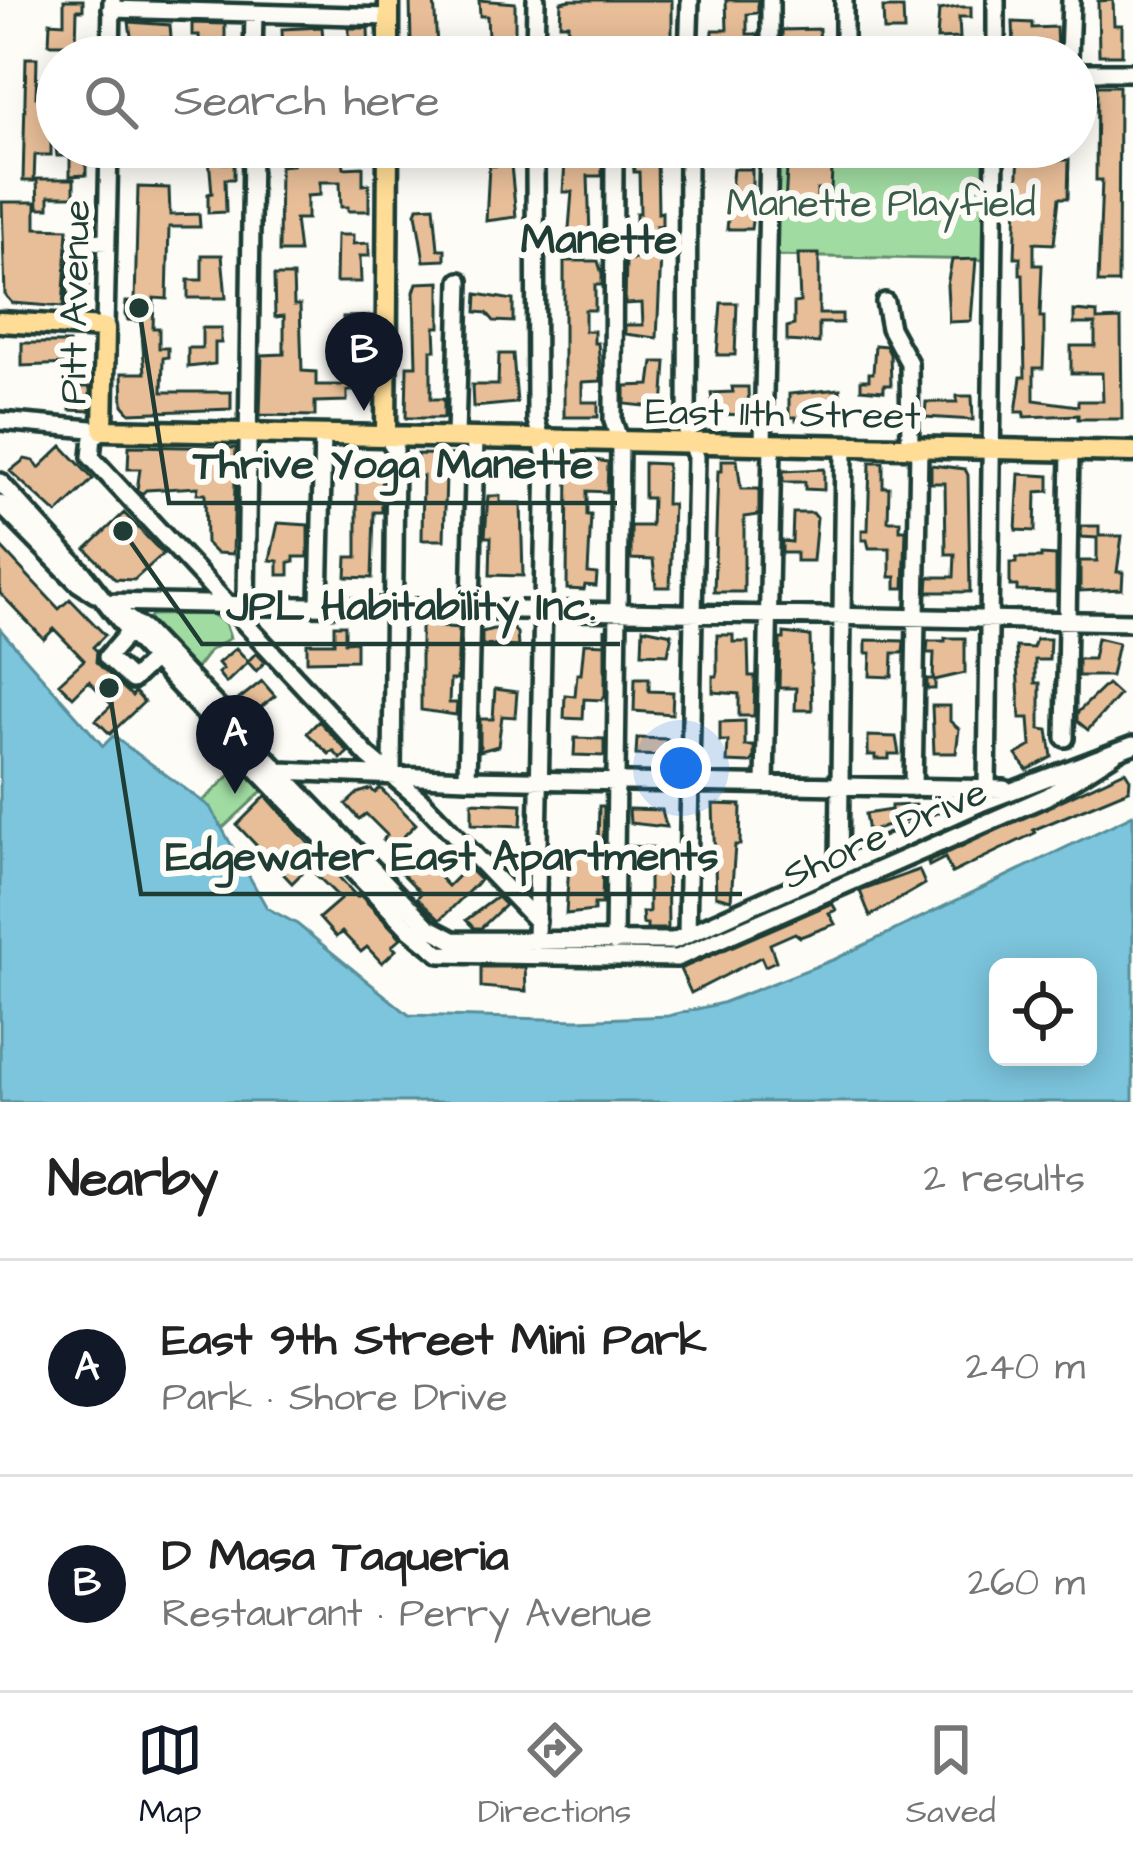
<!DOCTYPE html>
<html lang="en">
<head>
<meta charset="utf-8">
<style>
  :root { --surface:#fff; --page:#f6f6f6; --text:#222; --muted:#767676; --line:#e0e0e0; --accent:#111827 }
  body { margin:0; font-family:"Architects Daughter",sans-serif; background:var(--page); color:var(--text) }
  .controls { position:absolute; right:36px; bottom:36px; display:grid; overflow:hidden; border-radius:18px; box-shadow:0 6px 30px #0003 }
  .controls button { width:108px; height:108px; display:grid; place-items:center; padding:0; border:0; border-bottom:3px solid var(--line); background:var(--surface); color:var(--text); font:60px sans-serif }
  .you { position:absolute; left:681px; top:768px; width:42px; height:42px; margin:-30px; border:9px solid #fff; border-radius:50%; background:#1a73e8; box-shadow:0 0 0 18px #1a73e833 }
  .badge { display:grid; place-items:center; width:78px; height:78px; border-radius:50%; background:var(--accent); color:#fff; font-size:39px; font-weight:700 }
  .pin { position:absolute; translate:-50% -99px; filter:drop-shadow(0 3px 6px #0008) }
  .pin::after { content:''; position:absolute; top:63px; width:42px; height:36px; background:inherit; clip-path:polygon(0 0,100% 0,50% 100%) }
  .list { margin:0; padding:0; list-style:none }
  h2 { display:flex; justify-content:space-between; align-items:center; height:156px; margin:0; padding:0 48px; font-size:51px }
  h2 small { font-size:39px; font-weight:400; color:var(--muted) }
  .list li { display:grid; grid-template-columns:78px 1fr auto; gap:36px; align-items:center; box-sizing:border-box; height:216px; padding:0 48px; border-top:3px solid var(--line) }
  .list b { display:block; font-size:45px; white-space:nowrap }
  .list p { margin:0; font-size:39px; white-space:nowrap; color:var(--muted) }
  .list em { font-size:39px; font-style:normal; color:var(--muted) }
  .icon { flex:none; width:66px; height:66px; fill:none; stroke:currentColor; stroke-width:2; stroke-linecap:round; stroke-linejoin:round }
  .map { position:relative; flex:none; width:1133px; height:1102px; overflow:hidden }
  .search { position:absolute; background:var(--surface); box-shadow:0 6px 30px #0003; left:36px; right:36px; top:36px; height:132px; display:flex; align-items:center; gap:30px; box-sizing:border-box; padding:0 42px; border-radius:66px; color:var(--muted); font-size:45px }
  .sheet { height:588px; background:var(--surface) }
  nav { display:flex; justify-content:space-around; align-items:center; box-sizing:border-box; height:168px; border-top:3px solid var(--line); background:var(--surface); font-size:33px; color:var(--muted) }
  nav a { display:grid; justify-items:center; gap:6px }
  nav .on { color:var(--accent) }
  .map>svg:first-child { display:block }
</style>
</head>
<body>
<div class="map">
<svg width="1133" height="1102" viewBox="0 0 1133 1102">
  <rect width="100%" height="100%" fill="#fdfcf7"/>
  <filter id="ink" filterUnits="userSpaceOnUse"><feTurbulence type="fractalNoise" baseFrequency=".00833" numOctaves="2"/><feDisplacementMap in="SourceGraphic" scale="24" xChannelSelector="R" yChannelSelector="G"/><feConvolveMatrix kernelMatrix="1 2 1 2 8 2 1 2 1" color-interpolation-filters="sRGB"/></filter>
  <g filter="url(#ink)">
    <path fill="#a0dba1" stroke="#608c6a" stroke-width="3" d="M769,147H995L993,260L768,256Z
      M212,614L225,623L230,638L209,651L195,670L187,667L148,619L151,615Z
      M247,759L270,784L223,828L203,801Z"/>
    <path fill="#7cc5dd" stroke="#578f99" stroke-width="3" fill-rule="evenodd" d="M0,629L103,746L113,736L210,807L267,908L297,924L409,1015L578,1020L668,1016L722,1003L835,959L1133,815V1102H0ZM998,967H1088V1057H998Z"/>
    <path fill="#e8be98" stroke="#1f3d34" stroke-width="3" d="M64,0H83V10H77L76,44H49L50,22L64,23Z
      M410,0H434L437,45L411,44Z
      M479,0L515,3V40L488,37L487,16H480Z
      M570,0H672V41L568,40V24H560L561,2Z
      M726,0H758V13L747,14V34H758L757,47L712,48L713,30H727Z
      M1113,0L1114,25H1122V55H1099L1098,1Z
      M958,7H971V17H959L960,38L937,39L939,10Z
      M883,8H903L904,31H884Z
      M129,22L170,25L171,38H147V57H134Z
      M1013,22L1032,23V28L1056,27L1057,48L1014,47Z
      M192,23L225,24V57L200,56L199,35H192Z
      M322,27L323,39L310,40V46L294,47L295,57H283L282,29Z
      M349,28H368L369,57L337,52V39H349Z
      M819,29L820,44H782V30Z
      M26,58H37L36,97H51V155H35L34,181H23Z
      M1097,86H1119L1118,283H1098L1102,180H1096Z
      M56,147H86V175L70,176V156H57Z
      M155,147L163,150V163H132V148Z
      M208,147H223V163H234V179H225L226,212L208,213V194L212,193Z
      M320,147H342L344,168L363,167V185L369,184V211H348V207H341L340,182H320V195L307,196V219H295L299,252H279L280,166L293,165L292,158H320Z
      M566,147H602V176H588L590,236L584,237V240L568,241L572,192H563Z
      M1019,147H1036L1035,160H1069L1068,198H1059L1054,244L1034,243V265H1042L1040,317H1044V340L1043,368H1034V400L1078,406V401H1103L1102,373H1071V346H1095V324H1074V311L1097,313V320L1121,319L1122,419H1078V415L1024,417V412H1016L1021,377H1025L1023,274H1020V257H1015Z
      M788,149H833L831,190H817V207H785Z
      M657,156L658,213L662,212V226H656V235H643V223H636V213H640L639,172H634L633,157Z
      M511,165L516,217L486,221L489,166Z
      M733,169H752V191H756L751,229H727Z
      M37,179H74V196H49V208H38Z
      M138,187L169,188L170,215L199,214L200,227H169L167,299L154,298L153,328H159V348H168V357L163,358L162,392H231V409L130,413L123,405L122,373H145L141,321L128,320L125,315L126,302H135Z
      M2,202H36V228L68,229L63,307L12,303L5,295Z
      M434,206L438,249H445V260L424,261L416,213L418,207Z
      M337,235H353V244L369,243V256H360L361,282H336Z
      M798,254H819V314H842V323H819V343L787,341V327L794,325V303L800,302Z
      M202,255H222L226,298H188V280H202Z
      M661,256L657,338L625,334V325H643L642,303L625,304L626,260Z
      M976,259L971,321L949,322L947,285L952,260Z
      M564,261H598L602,274V285H595V310H585V331H594V343H598L601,381L582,382V402H598V417H564Z
      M274,276H293L294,305H300L302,371L316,372V385H343L346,379L348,328H343V317L373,316V327H367V345H362V374H372V390L347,391V401L315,402V416L260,415L262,355L284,354V316L275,317Z
      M440,282V327H435L436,350H431V399H444V418H406L407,366H416L414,292L417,283Z
      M477,294L513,300V322L494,321L487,313L476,312Z
      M721,303H737L735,355H717Z
      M202,328H221V343H215V364L188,367V348H202Z
      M22,343H69V364L22,366Z
      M875,345L886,346L890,354L891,385H884V391L861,389V380H869V373H873Z
      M499,354H513L517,403L473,407L472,385H498Z
      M653,362H666L663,408L625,404V386L650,385Z
      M70,387H90V411L70,410Z
      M732,387H748L749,415L714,414L711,393L733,392Z
      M840,389V419L796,420V417H789V394Z
      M957,396H972L973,420L925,417L926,402H957Z
      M62,446L93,479L57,514L10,471L25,459L34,461L39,468Z
      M129,446L236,448L233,554L216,553L206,543L205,494H197L198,487L146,490L142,494L137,490L140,469H128Z
      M417,454L463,455L462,476H446L444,540H422L423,476H417Z
      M568,456L608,462L607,492L587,491V515H591L588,573L597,574L596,586L585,585L584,590L567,589Z
      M722,460H737L741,489H759V515L744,517V592H714L718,471H722Z
      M357,461L381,462L382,512H374L372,578L346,577L347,557H357Z
      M870,462H883V487H889L888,521H900V530H906L904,588H896V577H890V548H869L867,540H862V530H868Z
      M644,463L667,464L666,504H673L670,587H656L653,560L631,559V526H651L652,498H644Z
      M931,465L965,469L968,475L970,592H928L929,577H954L955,554H946L945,483H931Z
      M824,469V490L805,489V482H783V471Z
      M1019,474L1049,476V491L1036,492L1035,531L1016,530Z
      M488,496H500V503H521L523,576L490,575L491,537H485Z
      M124,513L163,554L134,580L115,579L86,549Z
      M793,513H813L817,518L813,561H796V553H782V541L792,542Z
      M278,523L308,525V557H294V562H289V575H278V561L270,560Z
      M1081,526H1099V536H1122L1117,572H1123L1122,589L1080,591V561H1097V538L1081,537Z
      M0,546L59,609L70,599L105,635L93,647L97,651L96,662L132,696L135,692L144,702L110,734L96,720L112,705L89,681L73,697L59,683L84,660L54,629L44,639L0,593Z
      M1041,555L1056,556V592L1017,591V586H1010V563H1016V558H1041Z
      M334,625H345V642L356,641V660L307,661V643H334Z
      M421,625L459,628L457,680H450L449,703H457L456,715L421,710Z
      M605,628V695L602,700L584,699L583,719L564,718L565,695L575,696L577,674H581L584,643L605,644Z
      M643,628L672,634L668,654L642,653Z
      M493,629H513L517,633L518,647L482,645V632Z
      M784,633L810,636L812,710H795L796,688H779L780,639H784Z
      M717,635H733V642H748L749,676H755L754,716H739V694L713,692V676H717Z
      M945,638H965V673L935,680V689H927V679H933L934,653H927L928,641H945Z
      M1097,638L1118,643L1111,676H1078V659H1093Z
      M1036,639H1050L1049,660H1035V683H1040V729L1048,730L1052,757L1027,770L1016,755L1031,746L1029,718H1020L1016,647L1033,648Z
      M866,640L904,641L903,653H893L892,677L870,676L871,653H866Z
      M236,648L248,661L256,653L265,662L256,671L248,662L226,683L218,673L223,669L218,663Z
      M635,678H649V691L673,692L672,714L634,711Z
      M262,681L275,696L251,715L238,700Z
      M1107,684L1119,695L1088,730L1077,721V713Z
      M495,689L517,692L515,717L502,716L498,746L480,751V719H493Z
      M932,706H950V721L959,729L956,753H934Z
      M319,721L348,752L341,759L333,751L329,754L307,733Z
      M745,721V746H754V759L750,763L727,762L728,741H720V722Z
      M868,736L896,737L899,754H889V759H875V755H868Z
      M575,738L604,739V756L574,755Z
      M637,738L667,739V756L636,755Z
      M1125,771L1130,779L1129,790L1033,830L1035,833L952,873L945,858L929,866L928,862Z
      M380,788L416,824L403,837L422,858L429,851L436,858L428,865L448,886L467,867L480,880L440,920L417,898L421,893L389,860L397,853L383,840L387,835L366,814L359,819L346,804L358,793L371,789L375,793Z
      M266,796L357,897L360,895L401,938L392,946L396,950L382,963L367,947L361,952L342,932L336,937L319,918L341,899L308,867L292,883L237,825Z
      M472,802L522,804L521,826L472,824Z
      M713,804L741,805L740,845H735L731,900L716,896Z
      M916,805L919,817L868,832L865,814L891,810V806Z
      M599,806H604L602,904H594V911L566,914L570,846H598Z
      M629,809L662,810L666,827L630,823Z
      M627,846L667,848L668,929H647V924H643L642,912H649V862H643V856H627Z
      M919,870L925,884L870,916L860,891Z
      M497,897L505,905L481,928H474L466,920Z
      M832,903L836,910L829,913L835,924L800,937L795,933L770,944L776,961L765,966L761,957L691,993L680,969Z
      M481,967H525L526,991L481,987Z"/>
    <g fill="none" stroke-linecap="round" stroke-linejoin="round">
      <defs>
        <path id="minor" d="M844,0V57
          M111,9L389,17
          M111,57L112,0
          M253,57L254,13
          M535,57L536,0
          M688,57L690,0
          M770,57V0
          M996,57V0
          M1069,57L1071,0
          M1076,72H1133
          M535,147L536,420L546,457L536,941
          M885,302L890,328L909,363L910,447
          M74,326L80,251L90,241L107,242
          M105,328L109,147
          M0,421L103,430
          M103,430L93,437L91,457L368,756L422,801L537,921
          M386,435L395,449L392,776
          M456,437L460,281
          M763,445L769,147
          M0,482L83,573L129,632L247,759L408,928L440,954L677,958L1048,796L1114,754
          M0,504L78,583L95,594
          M246,601L252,147
          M106,602L1133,622
          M319,605L323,434
          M119,612L143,629L428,927L453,940L673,941L983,802L1133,745
          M129,632L107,657L132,680L154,659
          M1065,738L1070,451
          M281,771L467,779L1004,789
          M467,779L475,437
          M765,784L772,446
          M913,788L919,447
          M987,789L995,147
          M839,867L844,447
          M687,935L696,457L687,432L688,147
          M614,942L620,442L613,421L614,147"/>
        <path id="major" d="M389,57V0
          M0,322L105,328L103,430L1133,452
          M386,435L388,147"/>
      </defs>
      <use href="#minor" stroke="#1f3d34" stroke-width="24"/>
      <use href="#major" stroke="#1f3d34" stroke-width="27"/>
      <use href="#minor" stroke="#fdfcf7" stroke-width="15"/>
      <use href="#major" stroke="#ffdd96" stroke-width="18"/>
    </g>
  </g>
  <g text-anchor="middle" stroke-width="12" stroke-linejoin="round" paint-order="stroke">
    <g font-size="39" fill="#395d4a" stroke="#fdfcf7">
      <text x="881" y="216">Manette Playfield</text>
    </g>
    <g font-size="39" fill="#1f3d34" stroke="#fdfcf7">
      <text transform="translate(73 302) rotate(-89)" y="14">Pitt Avenue</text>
      <text transform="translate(783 412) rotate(1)" y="14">East 11th Street</text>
      <text transform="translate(884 832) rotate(-24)" y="14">Shore Drive</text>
    </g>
    <g font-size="42" font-weight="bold" fill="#1f3d34" stroke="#fdfcf7">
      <text x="599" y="253">Manette</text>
    </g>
  </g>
  <path fill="none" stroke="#1f3d34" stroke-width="4.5" d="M139 308L169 503H617M123 531L202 644H620M109 688L141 894H742"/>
  <g fill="#1f3d34" stroke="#fdfcf7" stroke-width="4.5">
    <circle cx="139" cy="308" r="12"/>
    <circle cx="123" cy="531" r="12"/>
    <circle cx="109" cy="688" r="12"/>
  </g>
  <g font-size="42" text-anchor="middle" font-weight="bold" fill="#1f3d34" stroke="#fdfcf7" stroke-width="12" stroke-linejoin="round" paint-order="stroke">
    <text x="393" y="478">Thrive Yoga Manette</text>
    <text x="411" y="620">JPL Habitability Inc.</text>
    <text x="442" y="870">Edgewater East Apartments</text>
  </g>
</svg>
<div class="controls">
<button><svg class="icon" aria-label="locate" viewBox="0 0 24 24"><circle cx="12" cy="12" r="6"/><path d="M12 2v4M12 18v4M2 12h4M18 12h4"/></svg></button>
</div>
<div class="you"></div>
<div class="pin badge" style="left:235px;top:794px">A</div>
<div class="pin badge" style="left:364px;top:411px">B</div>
<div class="search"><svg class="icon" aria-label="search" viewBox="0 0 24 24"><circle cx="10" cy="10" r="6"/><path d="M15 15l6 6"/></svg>Search here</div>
</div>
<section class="sheet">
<h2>Nearby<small>2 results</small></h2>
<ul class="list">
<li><span class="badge">A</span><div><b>East 9th Street Mini Park</b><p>Park · Shore Drive</p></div><em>240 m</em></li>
<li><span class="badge">B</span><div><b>D Masa Taqueria</b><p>Restaurant · Perry Avenue</p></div><em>260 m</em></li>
</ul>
</section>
<nav>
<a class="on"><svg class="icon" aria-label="map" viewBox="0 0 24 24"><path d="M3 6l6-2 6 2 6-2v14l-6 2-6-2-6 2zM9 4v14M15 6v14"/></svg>Map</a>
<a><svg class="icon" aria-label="directions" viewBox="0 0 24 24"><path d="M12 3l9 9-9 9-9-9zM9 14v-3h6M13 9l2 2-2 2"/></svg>Directions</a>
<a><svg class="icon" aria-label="saved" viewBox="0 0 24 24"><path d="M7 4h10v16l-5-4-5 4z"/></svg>Saved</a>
</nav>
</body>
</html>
